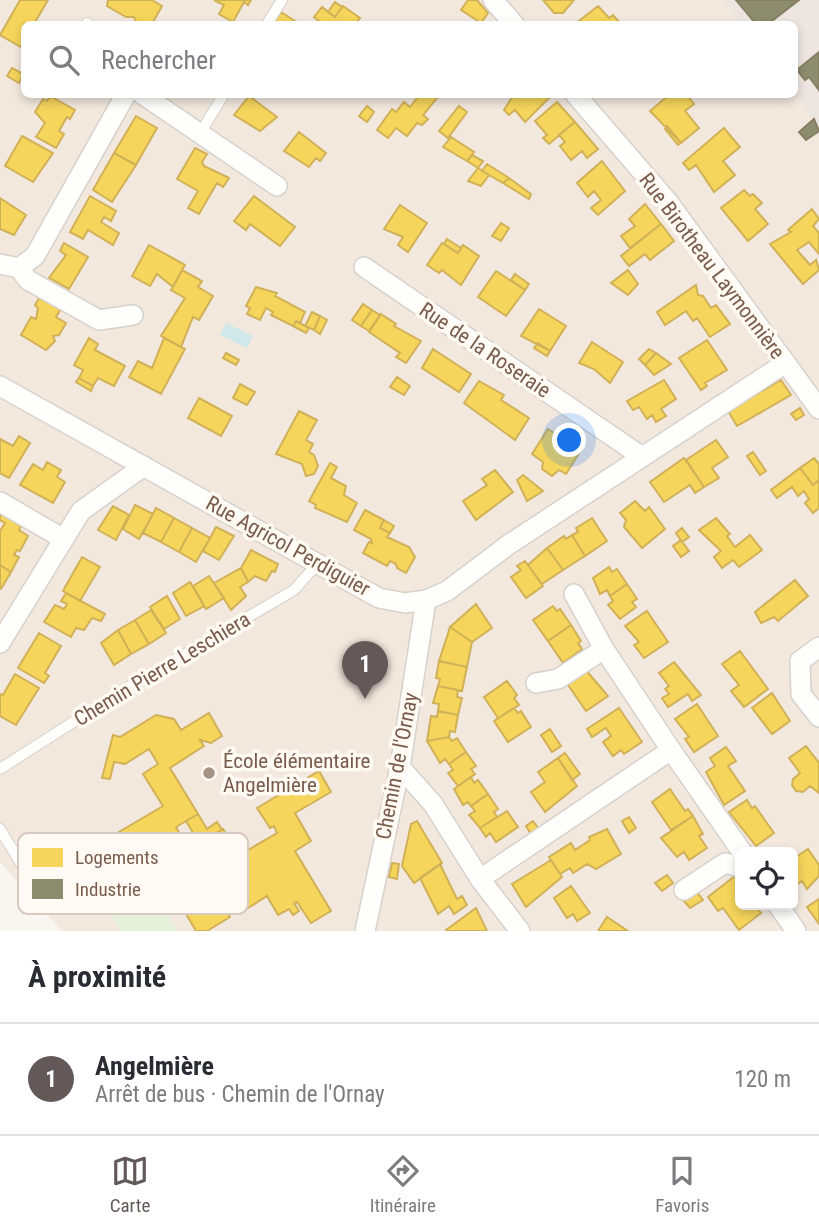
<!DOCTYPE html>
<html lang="fr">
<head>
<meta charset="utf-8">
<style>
  :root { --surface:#fff; --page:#f7f7f7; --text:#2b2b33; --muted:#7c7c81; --line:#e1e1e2; --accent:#625958 }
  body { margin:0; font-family:"Roboto Condensed",sans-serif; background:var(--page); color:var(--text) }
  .controls { position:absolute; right:21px; bottom:21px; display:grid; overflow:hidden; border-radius:10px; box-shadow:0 4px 10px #0003 }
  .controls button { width:63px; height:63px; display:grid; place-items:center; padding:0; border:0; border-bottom:2px solid var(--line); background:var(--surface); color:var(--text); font:35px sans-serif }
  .you { position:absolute; left:570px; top:441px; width:24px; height:24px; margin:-18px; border:5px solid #fff; border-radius:50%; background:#1a73e8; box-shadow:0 0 0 10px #1a73e833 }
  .badge { display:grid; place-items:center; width:46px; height:46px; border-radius:50%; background:var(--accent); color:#fff; font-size:23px; font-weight:700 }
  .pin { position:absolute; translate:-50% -58px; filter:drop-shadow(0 2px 4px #0008) }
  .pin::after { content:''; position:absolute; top:37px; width:24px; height:21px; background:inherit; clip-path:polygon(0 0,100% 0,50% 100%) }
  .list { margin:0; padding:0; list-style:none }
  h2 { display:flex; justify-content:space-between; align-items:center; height:91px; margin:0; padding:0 28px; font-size:30px }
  h2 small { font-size:23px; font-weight:400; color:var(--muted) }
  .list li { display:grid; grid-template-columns:46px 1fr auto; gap:21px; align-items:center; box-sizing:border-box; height:112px; padding:0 28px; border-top:2px solid var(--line) }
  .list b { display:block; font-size:26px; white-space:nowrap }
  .list p { margin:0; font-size:23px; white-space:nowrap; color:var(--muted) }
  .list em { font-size:23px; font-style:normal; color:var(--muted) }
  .icon { flex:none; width:38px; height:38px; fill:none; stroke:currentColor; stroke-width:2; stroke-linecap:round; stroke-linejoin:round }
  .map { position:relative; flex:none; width:819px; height:931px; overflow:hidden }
  .search { position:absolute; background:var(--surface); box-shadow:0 4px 10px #0003; left:21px; right:21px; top:21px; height:77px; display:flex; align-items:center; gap:18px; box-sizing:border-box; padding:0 24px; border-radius:10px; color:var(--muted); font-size:26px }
  .sheet { height:203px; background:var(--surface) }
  nav { display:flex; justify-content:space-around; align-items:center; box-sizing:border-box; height:98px; border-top:2px solid var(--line); background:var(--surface); font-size:19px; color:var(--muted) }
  nav a { display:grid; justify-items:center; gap:4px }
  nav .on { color:var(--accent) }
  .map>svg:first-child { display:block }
</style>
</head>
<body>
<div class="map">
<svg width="819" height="931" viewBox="0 0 819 931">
  <rect width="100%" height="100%" fill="#f9f5f0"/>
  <path fill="#f2e8de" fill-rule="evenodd" d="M0,0H722L740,24H24V94L794,95L819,127V931H62L0,862ZM740,852H793V905H740Z"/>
  <path fill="#ede5e0" d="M722,0H819V127L794,95V24H740Z"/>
  <path fill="#e7f0db" d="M150,882L178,931H120L107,907Z"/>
  <path fill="#d0e8ea" d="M226,323L253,336L247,348L220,335Z"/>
  <path fill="#f6d55c" stroke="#d1b158" stroke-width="2" d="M20,0H48L34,24H24V40L21,47L0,35Z
    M108,0H152L162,6L152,24H137L134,17H126L107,6Z
    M214,0H251L248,5L244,2L233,22L219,14L224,5Z
    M468,0H477L488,13L481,23L461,10Z
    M543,0H574L563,13H554Z
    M335,2L342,7L335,17L328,12Z
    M343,6L360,18L355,24H319L320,22L314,17L322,7L335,17Z
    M598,6L609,18L613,15L621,24H575Z
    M281,12L295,21L293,24H273Z
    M12,68L23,74L19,83L7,76Z
    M420,94L438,97L423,115L428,119L422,125L417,123L407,136L396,128L388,138L377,130L392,109L396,112L404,102L410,107Z
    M514,94H551L552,95L525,122L515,110L509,115L504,110Z
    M670,94H686L694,104L685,111L699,128L681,143L650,111Z
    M50,96L75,110L70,119L67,117L59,131L64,134L56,148L36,137L45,123L35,112L43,99L47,101Z
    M249,96L277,117L260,131L234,115Z
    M557,102L575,122L549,144L543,138L547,135L535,121Z
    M367,106L374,112L367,122L359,116Z
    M459,106L467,112L448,138L439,131Z
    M136,116L157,128L136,165L114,153Z
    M575,122L598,149L587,158L582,151L571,160L560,146L565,142L559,135Z
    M667,126L681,143L678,145L665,129Z
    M724,128L740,147L723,161L735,175L714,192L696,165L689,170L683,163Z
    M299,132L326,153L320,161L316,158L309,167L284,151Z
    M22,136L53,153L33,182L5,166Z
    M451,137L474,152L467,161L443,147Z
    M195,148L207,154L202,162L204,166L229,178L223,187L217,183L199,214L188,208L198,191L177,179Z
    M114,153L136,165L112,202L93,190Z
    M472,155L483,161L478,168L467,161Z
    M602,161L625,191L598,215L591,208L601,200L594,191L588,197L577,183Z
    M487,164L509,178L503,183L482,171Z
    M478,168L489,175L481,186L468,181Z
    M509,178L531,194L529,199L503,183Z
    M744,190L750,196L753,194L762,203L755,209L768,224L748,241L721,208Z
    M90,196L116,211L111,221L104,217L101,222L119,233L113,245L88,230L83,239L70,232Z
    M254,196L295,227L280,246L250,224L246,230L234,221Z
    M0,198L26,215L14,235L0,229Z
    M645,204L661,224L630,248L621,236L635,226L629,219Z
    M400,205L427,223L408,252L398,245L403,237L384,229Z
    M812,209L819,219L813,226L819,233V254L809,242L797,250L810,265L816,260L819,270L803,284L770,244L791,232L788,230Z
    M501,223L509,228L501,241L492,236Z
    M661,224L674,241L650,260L645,254L629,266L621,256Z
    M447,239L461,248L458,253L444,244Z
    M64,243L88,257L69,289L49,278L66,255L60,251Z
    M442,243L458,253L463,245L479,256L461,285L442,270L439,273L427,265Z
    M149,245L185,265L173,287L157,274L150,286L132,276Z
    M182,270L202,281L198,287L213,296L199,320L193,317L181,347L161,336L185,298L171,290Z
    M628,270L638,284L628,295L611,283Z
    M496,271L525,290L506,316L478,297Z
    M515,274L529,284L525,290L511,280Z
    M696,285L698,295L703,296L711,308L716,305L730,324L710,337L697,318L693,321L686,311L665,325L657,312Z
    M256,287L277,293L275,296L305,312L300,323L296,321L293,326L271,315L273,312L266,308L260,320L247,314L250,308L246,306Z
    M41,295L62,307L56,317L66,323L59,335L53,336L55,341L46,350L21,335L31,317L36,319L38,308L35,305Z
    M363,304L372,310L361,326L352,320Z
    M539,309L566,326L550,351L521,336Z
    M372,310L380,315L369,331L361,326Z
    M312,312L320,316L314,330L305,326Z
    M381,314L396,324L394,326L421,341L406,363L396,357L400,353L369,332Z
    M320,316L327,320L320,334L314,330Z
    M296,321L309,328L306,333L293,326Z
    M89,338L98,344L95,350L125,366L114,386L98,378L93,386L79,378L83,370L74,365Z
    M164,338L185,349L161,394L129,377L138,361L152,368Z
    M707,340L727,370L705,383L707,386L701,390L679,358Z
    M592,342L623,362L610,383L594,369L579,363Z
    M538,343L550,351L547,356L534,348Z
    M433,349L471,374L459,392L422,368Z
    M649,349L656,353L645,365L639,359Z
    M226,353L239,360L236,365L223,358Z
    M656,353L671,364L654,375L645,365Z
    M397,377L410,386L404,395L390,387Z
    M79,378L93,386L91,391L76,382Z
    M664,380L676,399L661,409L666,416L656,422L652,415L647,419L639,407L633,410L627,401Z
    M781,380L791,395L737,426L728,411Z
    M479,381L504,395L501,400L529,418L515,440L464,403Z
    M240,384L255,392L247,405L233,398Z
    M199,398L232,416L221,436L188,418Z
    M800,408L804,415L796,420L791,414Z
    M299,411L317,420L306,440L313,444L309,452L314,455L318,466L314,474L306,476L302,464L276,454Z
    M548,429L565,440L562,443L580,452L566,474L559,470L552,476L542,469L543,462L532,454Z
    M19,436L30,443L9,478L0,473V439L13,446Z
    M566,438L582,449L580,452L562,443Z
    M716,440L728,457L712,468L719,478L704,487L686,460Z
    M753,452L766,471L760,475L747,456Z
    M684,458L704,487L695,493L690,485L664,502L650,482Z
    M814,458L819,464V480L813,485L800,468Z
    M47,462L61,470L57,477L65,482L53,503L20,485L33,464L43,470Z
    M330,463L337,467L331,478L346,486L344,495L357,503L347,522L315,508L316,505L309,501Z
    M800,468L813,485L819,480V508L813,513L805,503L809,499L804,491L798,496L792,487L777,498L771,490Z
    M495,470L513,492L476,520L463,501L487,485L482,479Z
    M523,475L543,491L527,501L517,480Z
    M635,501L645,511L649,507L665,529L642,548L624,527L626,520L620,513Z
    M135,505L153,514L139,539L123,529Z
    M113,506L129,515L116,540L98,530Z
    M156,508L174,518L161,542L143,533Z
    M0,510L23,523L19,530L28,536L20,551L17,550L14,555L19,557L11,572L0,565V531L5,523L0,520Z
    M365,510L384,520L380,528L390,533L387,537L409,547L415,557L406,573L397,568L396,564L390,561L387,566L363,553L369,542L372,543L371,539L354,530Z
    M174,518L192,528L179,552L161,542Z
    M592,518L607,541L585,556L572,535L578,532L576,528Z
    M716,518L730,534L727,536L735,547L750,535L762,550L739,567L733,560L722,568L714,557L721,551L699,530Z
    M384,520L394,526L390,533L380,528Z
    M216,527L234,536L219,560L203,551Z
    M192,528L210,538L196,562L179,552Z
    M682,528L689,537L682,542L676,533Z
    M572,535L585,556L563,570L547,548L564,536L566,539Z
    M681,540L689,551L681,557L673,546Z
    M547,548L563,570L542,584L528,565Z
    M251,550L278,564L275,572L272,571L266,581L255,576L248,582L241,568Z
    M82,557L100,567L80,601L63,591Z
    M525,561L543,586L526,598L511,577L521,570L517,566Z
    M0,565L11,572L1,589L0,588Z
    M609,567L612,572L617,569L627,584L610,596L607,590L600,594L593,578Z
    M241,568L248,582L240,587L246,596L231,610L214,583Z
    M209,576L224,598L206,609L193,586Z
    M795,580L808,596L778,621L774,617L761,623L755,612Z
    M190,582L204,606L186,616L173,593Z
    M627,584L637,599L632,602L636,607L620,619L608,605L613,601L610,596Z
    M66,593L105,614L101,621L92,618L84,630L76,628L71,637L44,622L55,605L64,609L67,604L61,601Z
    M167,596L180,619L164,629L150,607Z
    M476,604L492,628L472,642L450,627Z
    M553,606L557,611L560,609L571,625L548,641L533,620Z
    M151,610L166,633L149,644L135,620Z
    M647,611L668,642L644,658L634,645L639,642L625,626Z
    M135,620L149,644L131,654L118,630Z
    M571,625L581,641L578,643L582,649L563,663L548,641Z
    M450,627L472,642L467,667L439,661Z
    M118,630L131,654L114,665L101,643Z
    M39,633L61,646L45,673L49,676L44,683L18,668Z
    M740,651L768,689L744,707L731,691L739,685L722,664Z
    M439,661L467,667L462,691L438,686L440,679L436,678Z
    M674,662L701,695L692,701L688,694L668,707L662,698L669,694L665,689L669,686L659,673Z
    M585,669L608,696L586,711L566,682Z
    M15,674L39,688L16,725L0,716V694L3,695Z
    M507,681L517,695L514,698L519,705L498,718L484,697Z
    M438,686L458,690L457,697L462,698L458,715L438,711L439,704L433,703Z
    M772,693L790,721L772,734L752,708Z
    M697,704L718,736L694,752L685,739L689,737L675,719Z
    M514,708L518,713L521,711L531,727L508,742L494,721Z
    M619,708L642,742L624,754L621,750L613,756L603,742L611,736L606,728L592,737L587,729Z
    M438,711L458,715L455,732L450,731L449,737L427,741L431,716L437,717Z
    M209,713L222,736L211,743L200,740L204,746L170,768L198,814L176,827L189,850L223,829L230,841L214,851L218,859L210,864L214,870L277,833L274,826L270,828L257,808L319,771L331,792L295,813L311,841L295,851L331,911L311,923L297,902L294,903L299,911L293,915L289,909L278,915L267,896L248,908L242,899L234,904L232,900L223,905L230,917L207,931H196L159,868L143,878L134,863L95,887L77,856L86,851L89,856L93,854L90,849L163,806L143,774L158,764L149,749L125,764L114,762L110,779L102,778L113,735L120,737L156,715L174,719L181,730Z
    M550,729L561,746L552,752L541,735Z
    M449,737L452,741L457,738L466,752L449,764L445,759L440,763L427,741Z
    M806,746L819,763V793L810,786L803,792L796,791L792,785L793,779L800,773L789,758Z
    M726,747L736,761L728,766L745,791L724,805L706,772L715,766L710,758Z
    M466,752L476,766L471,769L475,774L458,786L448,773L453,770L449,764Z
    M565,753L580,774L572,780L558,758Z
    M558,758L577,786L545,812L531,792L545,782L538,772Z
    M471,777L474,783L478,780L488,794L471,806L468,802L463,805L454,789Z
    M670,789L685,811L688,809L693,816L671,830L652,802Z
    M488,794L498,809L494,812L497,817L480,828L469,815L475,811L471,806Z
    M747,800L752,808L755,806L774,833L756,846L729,812Z
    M507,811L518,827L496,842L490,833L486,837L480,828Z
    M198,814L207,829L217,822L222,830L199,843L186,821Z
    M693,816L703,834L699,836L707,848L689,860L684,852L677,857L661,838Z
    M629,817L636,828L629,833L622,821Z
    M417,821L442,863L414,883L402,866L411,824Z
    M533,821L539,829L531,834L526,826Z
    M607,829L621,854L596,869L587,864L573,873L570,868L560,874L549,857L571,843L575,850L590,840L589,837Z
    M808,849L819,865V876L807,889L802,881L793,887V859Z
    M551,860L562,877L526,907L512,884Z
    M392,863L399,864L397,879L389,877Z
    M440,864L457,899L462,896L467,905L454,914L449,906L438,914L420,878Z
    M667,875L673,883L662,891L655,883Z
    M735,876L740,884V905H755L761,913L739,930L723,908L718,911L708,897Z
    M571,886L590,913L577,921L573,914L567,918L554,898Z
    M697,892L703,900L690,908L684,901Z
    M819,899V924L807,907Z
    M476,908L487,931H446V930Z
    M607,917L628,931H598Z"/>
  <path fill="#8c8c6e" stroke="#877e64" stroke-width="2" d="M736,0H799L768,24H756Z
    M819,52V90L809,77L805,80L797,70Z
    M814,119L819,131L806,140L799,132Z"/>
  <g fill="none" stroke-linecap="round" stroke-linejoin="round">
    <defs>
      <path id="lane" d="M87,23L89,24
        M267,24L282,0
        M201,132L224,94
        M0,769L120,692L294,590L318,563
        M0,829L23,867L53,887"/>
      <path id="street" d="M493,0L514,24
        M142,94L277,186
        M575,94L669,203L819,409
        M0,264L19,268L35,256L126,94
        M364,267L641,456
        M19,268L28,280L99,320L133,315
        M0,386L379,598L405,603L426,600L447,591L508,545L784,364
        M0,502L62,538
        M574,594L604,649L671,750
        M0,643L81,511L144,466
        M819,647L800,661L801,694L819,717
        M536,683L558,679L604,649
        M400,767L433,804L480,879L520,931
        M480,879L671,750L742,852
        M684,890L725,863L740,867
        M778,905L796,931
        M365,931L400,767L426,600"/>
    </defs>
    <use href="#lane" stroke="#d7d1cb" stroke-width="12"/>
    <use href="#street" stroke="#d7d1cb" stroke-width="22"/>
    <use href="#lane" stroke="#fefefd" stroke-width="10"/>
    <use href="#street" stroke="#fefefd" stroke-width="19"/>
  </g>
  <circle fill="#a69286" stroke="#fffaf3" stroke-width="2.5" cx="209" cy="773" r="7"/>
  <g text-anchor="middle" stroke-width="7" stroke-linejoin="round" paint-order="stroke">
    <g font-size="21" fill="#7a5c4d" stroke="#fffaf3">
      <text transform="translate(712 266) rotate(53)" y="7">Rue Birotheau Laymonnière</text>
      <text transform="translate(485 350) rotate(34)" y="7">Rue de la Roseraie</text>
      <text transform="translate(288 546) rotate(29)" y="7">Rue Agricol Perdiguier</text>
      <text transform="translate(162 669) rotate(-31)" y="7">Chemin Pierre Leschiera</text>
      <text transform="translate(397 766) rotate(-79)" y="7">Chemin de l'Ornay</text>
    </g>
    <g font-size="21" fill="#7a5c4d" stroke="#fffaf3" text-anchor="start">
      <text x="223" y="768">École élémentaire<tspan x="223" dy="24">Angelmière</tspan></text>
    </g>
  </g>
  <rect x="18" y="833" width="230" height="81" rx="10" fill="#fffaf3" stroke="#d7cbc1" stroke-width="2"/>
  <rect x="32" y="848" width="31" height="19" fill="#f6d55c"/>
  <rect x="32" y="879" width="31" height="20" fill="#8c8c6e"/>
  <g font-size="19" fill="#7a5c4d">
    <text x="75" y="864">Logements</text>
    <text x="75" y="896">Industrie</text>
  </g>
</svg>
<div class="controls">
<button><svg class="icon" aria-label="locate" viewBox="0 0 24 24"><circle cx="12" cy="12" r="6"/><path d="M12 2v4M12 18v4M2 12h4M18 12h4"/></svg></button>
</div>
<div class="you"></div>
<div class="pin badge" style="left:365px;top:699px">1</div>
<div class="search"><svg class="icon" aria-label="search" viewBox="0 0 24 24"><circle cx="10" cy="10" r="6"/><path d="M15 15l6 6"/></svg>Rechercher</div>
</div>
<section class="sheet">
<h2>À proximité<small></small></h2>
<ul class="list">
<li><span class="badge">1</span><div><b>Angelmière</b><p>Arrêt de bus · Chemin de l'Ornay</p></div><em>120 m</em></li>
</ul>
</section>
<nav>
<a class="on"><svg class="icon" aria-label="map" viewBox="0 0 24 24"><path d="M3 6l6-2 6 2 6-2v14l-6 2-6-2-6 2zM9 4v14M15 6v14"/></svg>Carte</a>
<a><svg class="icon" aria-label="directions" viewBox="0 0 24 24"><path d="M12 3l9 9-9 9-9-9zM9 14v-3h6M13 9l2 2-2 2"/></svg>Itinéraire</a>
<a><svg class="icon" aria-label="saved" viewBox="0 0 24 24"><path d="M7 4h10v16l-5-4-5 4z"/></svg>Favoris</a>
</nav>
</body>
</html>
